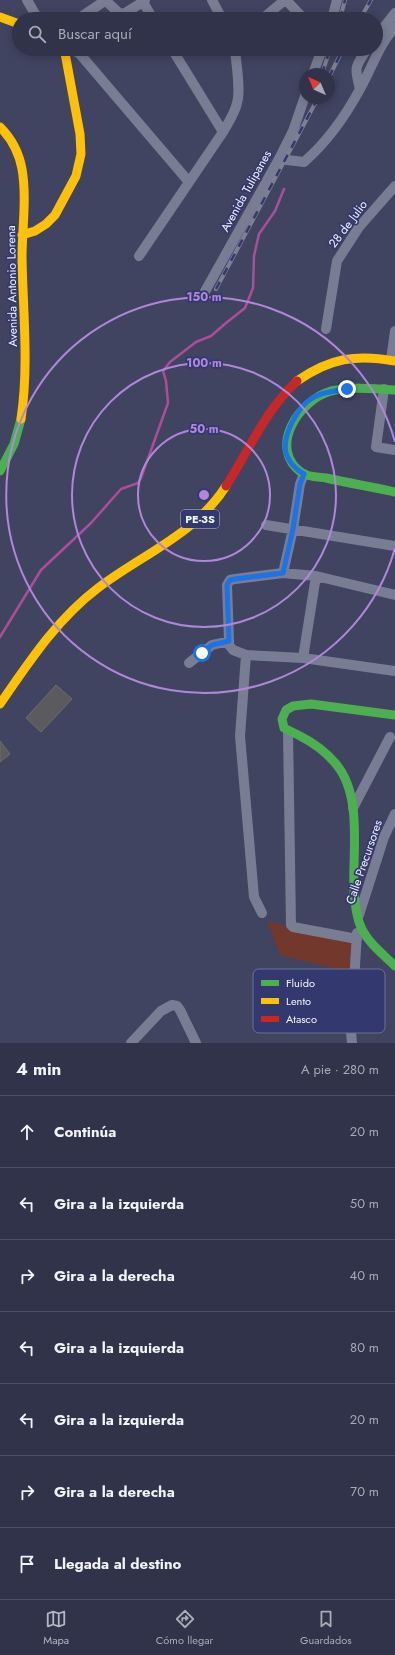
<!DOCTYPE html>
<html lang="es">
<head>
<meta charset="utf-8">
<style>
  :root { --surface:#303349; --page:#383b50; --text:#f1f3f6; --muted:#a8aab4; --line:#4b4e61; --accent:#b4b6c4 }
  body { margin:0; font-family:Jost,sans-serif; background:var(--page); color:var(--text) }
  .compass { position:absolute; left:299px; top:68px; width:36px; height:36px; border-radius:50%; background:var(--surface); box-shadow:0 2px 10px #0003; rotate:316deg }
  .stop { position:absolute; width:12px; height:12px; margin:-9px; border:3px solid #1a73e8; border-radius:50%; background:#fff }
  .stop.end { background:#1a73e8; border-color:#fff; box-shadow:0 1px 4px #0008 }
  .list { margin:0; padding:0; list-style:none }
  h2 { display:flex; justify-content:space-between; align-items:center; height:52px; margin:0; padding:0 16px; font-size:17px }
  h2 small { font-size:13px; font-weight:400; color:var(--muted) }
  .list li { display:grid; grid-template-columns:26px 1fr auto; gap:12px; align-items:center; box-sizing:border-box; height:72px; padding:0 16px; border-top:1px solid var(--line) }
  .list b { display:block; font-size:15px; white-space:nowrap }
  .list em { font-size:13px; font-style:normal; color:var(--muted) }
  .icon { flex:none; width:22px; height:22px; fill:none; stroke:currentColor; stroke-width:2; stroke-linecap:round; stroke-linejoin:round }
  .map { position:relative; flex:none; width:395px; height:1043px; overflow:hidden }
  .search { position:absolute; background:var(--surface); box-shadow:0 2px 10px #0003; left:12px; right:12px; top:12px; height:44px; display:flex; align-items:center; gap:10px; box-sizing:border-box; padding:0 14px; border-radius:22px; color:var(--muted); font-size:15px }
  .sheet { height:556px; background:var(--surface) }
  nav { display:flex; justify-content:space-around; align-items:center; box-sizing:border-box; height:56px; border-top:1px solid var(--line); background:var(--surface); font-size:11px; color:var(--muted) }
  nav a { display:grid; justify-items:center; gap:2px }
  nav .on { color:var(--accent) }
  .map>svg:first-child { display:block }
</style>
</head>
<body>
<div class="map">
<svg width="395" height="1043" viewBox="0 0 395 1043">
  <rect width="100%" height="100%" fill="#404461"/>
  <path fill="#72382c" d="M267,921L353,943L349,972L280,955Z"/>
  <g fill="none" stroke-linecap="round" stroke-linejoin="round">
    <path stroke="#aa4e9a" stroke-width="2.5" d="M0,637L41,570L91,523L121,489L138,483L141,478L168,403L166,381L163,371L170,362L196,342L211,336L226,323L245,308L253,288L254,256L259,234L275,211L284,189"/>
  </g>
  <path fill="#5b5b5f" stroke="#6d6d6c" d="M56,685L72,699L41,732L26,718Z
    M0,741L10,754L0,762Z"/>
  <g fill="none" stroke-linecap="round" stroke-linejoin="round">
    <path stroke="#797d93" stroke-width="10" d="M27,0L38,19
      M105,0L120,14L125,13L143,2
      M145,0L143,2L153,19
      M212,0L222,19
      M286,0L304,19
      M78,19L106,0
      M262,19L285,0
      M332,19L337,0
      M376,37L395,13
      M172,49L223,132
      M65,53L72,50L79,53L189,182
      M313,74L322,49
      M360,89C354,67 355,67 367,49
      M279,159L304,162C327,142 346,115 360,89C372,68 379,44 395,27
      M139,256L223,132C228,123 235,113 237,103C241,90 236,63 235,49
      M203,295L279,159L293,131L305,96
      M326,329L337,261L359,227L395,186
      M391,360L395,331
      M384,389L376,447L395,450
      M266,525L395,546
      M283,573L293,529L300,484L304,474
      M395,595L316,576L283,573L235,579L230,580L227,585L229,641V645L233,650L246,655L303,658L395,671
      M246,655L240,736L254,897L262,913
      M303,658L316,576
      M189,663L212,645L229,641
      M288,731L291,925L293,927L357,939
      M353,808L390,737
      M359,915L384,837L395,814
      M131,1043L161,1011L172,1005L177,1006L180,1010L196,1043
      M352,1043L351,1032L357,933"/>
    <path stroke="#4caf50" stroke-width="9" d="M395,390C374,389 352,386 331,391C299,400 267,448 302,473C308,477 319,477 326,478C349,483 372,487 395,492
      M0,471L14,444L21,419
      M395,715L311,704L293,706L286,710L282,719L284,728C289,731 295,733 300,736C314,743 326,752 336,764C363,796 352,853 354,892C355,903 356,917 361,927C368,943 383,954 395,966"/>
    <path stroke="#ffc107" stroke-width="9" d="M0,17L19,24
      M0,127C12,139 19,153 22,169C27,198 22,229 22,258C23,312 29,366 21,419
      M22,235L35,231L46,224L55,215L76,176L81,154L80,134L65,53L62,49
      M297,381C330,358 356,354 395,361
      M0,704C29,662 57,619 98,588C141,555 196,534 226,486"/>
    <path stroke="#c62828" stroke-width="9" d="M226,486C250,449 264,412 297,381"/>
    <defs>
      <path id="rail" d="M340,19L345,0
        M360,19L371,0
        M322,74L330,49
        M329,77L343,49
        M216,289L318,98"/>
    </defs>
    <use href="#rail" stroke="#7c8093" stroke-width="4"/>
    <use href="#rail" stroke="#33396f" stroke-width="2.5" stroke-dasharray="8" stroke-linecap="butt"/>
  </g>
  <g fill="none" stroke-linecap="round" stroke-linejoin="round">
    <path stroke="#1a73e8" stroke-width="5" d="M202,653L212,645L229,641L227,585L230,580L235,579L283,573L293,529L300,484L304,474C295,469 289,463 286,453C282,436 297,408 311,399C321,392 335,391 347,389"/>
  </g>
  <g fill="none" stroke="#b186da" stroke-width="2">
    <circle cx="204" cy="495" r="66"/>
    <circle cx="204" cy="495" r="132"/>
    <path d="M395 548A198 198 0 1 1 395 442"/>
  </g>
  <g text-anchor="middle" stroke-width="3.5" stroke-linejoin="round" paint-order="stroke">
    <rect fill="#33396f" stroke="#b9bcd0" stroke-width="1" x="181" y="510" width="38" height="18" rx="3"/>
    <g font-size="11" font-weight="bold" fill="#f2f4fa">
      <text x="200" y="523">PE-3S</text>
    </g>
    <g font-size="12" fill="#f2f4fa" stroke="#33396f">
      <text transform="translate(246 191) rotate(-61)" y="4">Avenida Tulipanes</text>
      <text transform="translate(348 224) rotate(-53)" y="4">28 de Julio</text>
      <text transform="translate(12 286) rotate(-91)" y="4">Avenida Antonio Lorena</text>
      <text transform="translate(364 862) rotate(-71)" y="4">Calle Precursores</text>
    </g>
  </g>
  <rect x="253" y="969" width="132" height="64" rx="6" fill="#33396f" stroke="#6c7199" stroke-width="1"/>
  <rect x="261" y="980" width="18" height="6" fill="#4caf50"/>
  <rect x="261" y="998" width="18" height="6" fill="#ffc107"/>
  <rect x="261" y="1016" width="18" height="6" fill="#c62828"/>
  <g font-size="11" fill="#f2f4fa">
    <text x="286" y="987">Fluido</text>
    <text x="286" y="1005">Lento</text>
    <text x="286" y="1023">Atasco</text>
  </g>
  <circle cx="204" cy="495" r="6" fill="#b186da" stroke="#33396f" stroke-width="2"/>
  <g font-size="12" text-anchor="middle" font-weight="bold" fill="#b186da" stroke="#33396f" stroke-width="3.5" stroke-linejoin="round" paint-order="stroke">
    <text x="204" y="301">150 m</text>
    <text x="204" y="367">100 m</text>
    <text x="204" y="433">50 m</text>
  </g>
</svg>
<svg class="compass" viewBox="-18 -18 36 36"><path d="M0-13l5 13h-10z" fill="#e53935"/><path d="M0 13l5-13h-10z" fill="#a8aab4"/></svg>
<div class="stop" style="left:202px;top:653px"></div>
<div class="stop end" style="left:347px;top:389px"></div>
<div class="search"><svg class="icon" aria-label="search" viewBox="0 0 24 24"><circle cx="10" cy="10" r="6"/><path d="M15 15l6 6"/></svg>Buscar aquí</div>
</div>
<section class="sheet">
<h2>4 min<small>A pie · 280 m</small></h2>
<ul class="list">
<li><svg class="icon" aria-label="ahead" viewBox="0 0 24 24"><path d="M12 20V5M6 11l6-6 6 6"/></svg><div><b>Continúa</b></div><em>20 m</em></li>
<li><svg class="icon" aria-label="left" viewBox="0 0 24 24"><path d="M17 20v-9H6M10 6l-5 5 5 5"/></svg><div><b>Gira a la izquierda</b></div><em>50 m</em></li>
<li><svg class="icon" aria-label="right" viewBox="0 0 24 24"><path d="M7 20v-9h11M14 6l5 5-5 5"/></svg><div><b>Gira a la derecha</b></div><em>40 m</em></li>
<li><svg class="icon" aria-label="left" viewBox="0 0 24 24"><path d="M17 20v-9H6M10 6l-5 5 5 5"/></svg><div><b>Gira a la izquierda</b></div><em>80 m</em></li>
<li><svg class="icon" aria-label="left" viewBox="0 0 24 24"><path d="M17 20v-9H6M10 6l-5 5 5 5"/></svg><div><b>Gira a la izquierda</b></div><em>20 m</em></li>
<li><svg class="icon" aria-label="right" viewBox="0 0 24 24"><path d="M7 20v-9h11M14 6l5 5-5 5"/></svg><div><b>Gira a la derecha</b></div><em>70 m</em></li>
<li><svg class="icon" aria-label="arrive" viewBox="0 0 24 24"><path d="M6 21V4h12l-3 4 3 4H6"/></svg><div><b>Llegada al destino</b></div></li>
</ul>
</section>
<nav>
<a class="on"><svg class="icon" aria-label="map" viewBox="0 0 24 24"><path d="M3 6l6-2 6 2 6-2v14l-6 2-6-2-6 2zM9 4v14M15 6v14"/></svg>Mapa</a>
<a><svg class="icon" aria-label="directions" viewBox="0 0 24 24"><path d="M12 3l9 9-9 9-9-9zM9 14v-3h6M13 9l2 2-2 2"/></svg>Cómo llegar</a>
<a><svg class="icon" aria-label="saved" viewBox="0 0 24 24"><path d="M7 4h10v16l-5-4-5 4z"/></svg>Guardados</a>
</nav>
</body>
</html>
